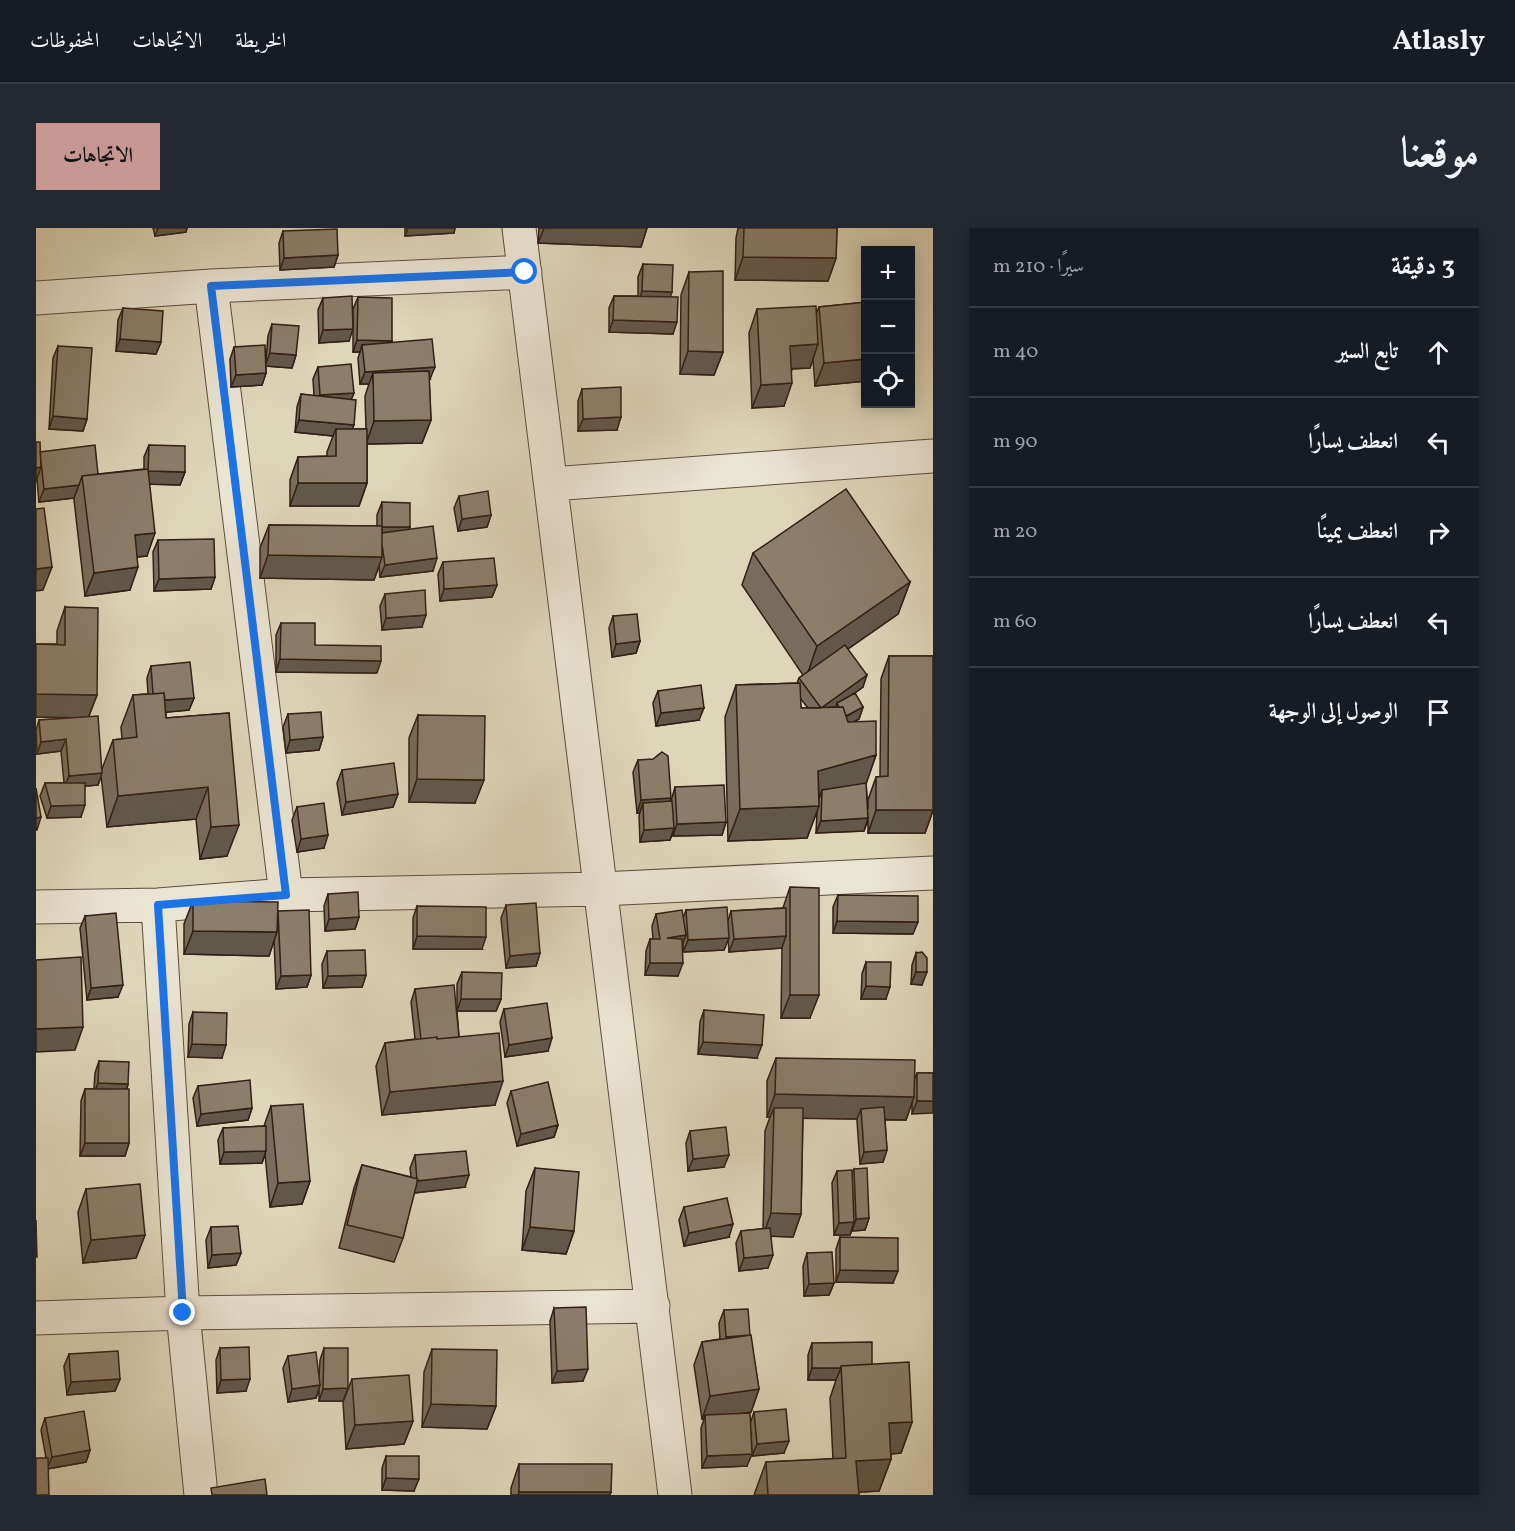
<!DOCTYPE html>
<html lang="ar">
<head>
<meta charset="utf-8">
<style>
  :root { --surface:#171b24; --page:#242831; --text:#f1f3f6; --muted:#9ea1a6; --line:#363941; --accent:#c59692 }
  body { margin:0; font-family:Vollkorn,Amiri,serif; background:var(--page); color:var(--text); direction:rtl }
  .controls { position:absolute; right:18px; top:18px; display:grid; overflow:hidden; border-radius:0px; box-shadow:0 3px 15px #0003 }
  .controls button { width:54px; height:54px; display:grid; place-items:center; padding:0; border:0; border-bottom:2px solid var(--line); background:var(--surface); color:var(--text); font:30px sans-serif }
  .stop { position:absolute; width:18px; height:18px; margin:-14px; border:4px solid #1a73e8; border-radius:50%; background:#fff }
  .stop.end { background:#1a73e8; border-color:#fff; box-shadow:0 2px 6px #0008 }
  .list { margin:0; padding:0; list-style:none }
  h2 { display:flex; justify-content:space-between; align-items:center; height:78px; margin:0; padding:0 24px; font-size:26px }
  h2 small { font-size:20px; font-weight:400; color:var(--muted) }
  .list li { display:grid; grid-template-columns:39px 1fr auto; gap:18px; align-items:center; box-sizing:border-box; height:90px; padding:0 24px; border-top:2px solid var(--line) }
  .list b { display:block; font-size:22px; white-space:nowrap }
  .list em { font-size:20px; font-style:normal; color:var(--muted) }
  .icon { flex:none; width:33px; height:33px; fill:none; stroke:currentColor; stroke-width:2; stroke-linecap:round; stroke-linejoin:round }
  .map { position:relative; flex:none; width:897px; height:1267px; overflow:hidden; direction:ltr; border-radius:0px }
  header { display:flex; align-items:center; gap:36px; box-sizing:border-box; height:84px; padding:0 30px; background:var(--surface); border-bottom:2px solid var(--line) }
  header strong { font-size:28px }
  nav { display:flex; gap:33px; margin-inline-start:auto; font-size:21px }
  .intro { display:flex; align-items:center; justify-content:space-between; box-sizing:border-box; height:144px; padding:0 36px }
  h1 { margin:0; font-size:42px }
  .button { padding:15px 27px; border-radius:0px; background:var(--accent); color:#111; font-size:21px; font-weight:700 }
  main { display:flex; gap:36px; padding:0 36px }
  aside { flex:1; background:var(--surface); border-radius:0px; box-shadow:0 3px 15px #0003 }
  .map>svg:first-child { display:block }
</style>
</head>
<body>
<header>
<strong>Atlasly</strong>
<nav><a>الخريطة</a><a>الاتجاهات</a><a>المحفوظات</a></nav>
</header>
<div class="intro"><h1>موقعنا</h1><a class="button">الاتجاهات</a></div>
<main>
<aside>
<h2>3 دقيقة<small>سيرًا · 210 m</small></h2>
<ul class="list">
<li><svg class="icon" aria-label="ahead" viewBox="0 0 24 24"><path d="M12 20V5M6 11l6-6 6 6"/></svg><div><b>تابع السير</b></div><em>40 m</em></li>
<li><svg class="icon" aria-label="left" viewBox="0 0 24 24"><path d="M17 20v-9H6M10 6l-5 5 5 5"/></svg><div><b>انعطف يسارًا</b></div><em>90 m</em></li>
<li><svg class="icon" aria-label="right" viewBox="0 0 24 24"><path d="M7 20v-9h11M14 6l5 5-5 5"/></svg><div><b>انعطف يمينًا</b></div><em>20 m</em></li>
<li><svg class="icon" aria-label="left" viewBox="0 0 24 24"><path d="M17 20v-9H6M10 6l-5 5 5 5"/></svg><div><b>انعطف يسارًا</b></div><em>60 m</em></li>
<li><svg class="icon" aria-label="arrive" viewBox="0 0 24 24"><path d="M6 21V4h12l-3 4 3 4H6"/></svg><div><b>الوصول إلى الوجهة</b></div></li>
</ul>
</aside>
<div class="map">
<svg width="897" height="1267" viewBox="0 0 897 1267">
  <rect width="100%" height="100%" fill="#ded6b9"/>
  <filter id="stains"><feTurbulence type="fractalNoise" baseFrequency=".00333" numOctaves="4"/><feColorMatrix values="0 0 0 0 .2 0 0 0 0 .09 0 0 0 0 .02 0 0 0 .5 -.17"/></filter>
  <radialGradient id="worn" r=".72"><stop offset=".6" stop-color="#630" stop-opacity="0"/><stop offset="1" stop-color="#630" stop-opacity=".3"/></radialGradient>
  <g fill="none" stroke-linecap="round" stroke-linejoin="round">
    <defs>
      <path id="minor" d="M483,0L639,1267
        M175,58L250,667
        M0,70L175,58L489,44
        M515,256L897,228
        M122,677L147,1085L165,1267
        M0,679L122,677L250,667L565,661L897,645
        M0,1090L147,1085L617,1078"/>
    </defs>
    <use href="#minor" stroke="#5c4d3f" stroke-width="35"/>
    <use href="#minor" stroke="#eae4d2" stroke-width="33"/>
  </g>
  <path fill="#786c5c" stroke="#311f16" stroke-width="1.5" fill-rule="evenodd" d="M117,0H151L150,4L119,8Z
    M369,0H419L418,5L369,8Z
    M503,0H611L605,19L502,15Z
    M702,0H801L800,30L792,53L699,52L700,10Z
    M247,3L302,27L298,39L244,42L243,15Z
    M607,36L634,69L637,106L573,104V80L578,68H602V49Z
    M653,44L687,124L678,147L644,146L645,67Z
    M322,69L355,115L394,151H393L395,192L386,215L331,216V255L323,278H254V252L262,229L291,228V224L297,208L259,204L261,179L265,166L278,168L277,151L282,139L318,165L315,171L316,201H330L329,168L333,156H324L322,130L324,124H317V81Z
    M287,70L313,113L283,115L282,82Z
    M830,74V153L779,158L777,131L774,140L756,141L748,178L716,180L713,105L721,81L780,86L783,79Z
    M87,80L125,114L120,126L80,123L82,92Z
    M236,96L260,127L256,140L230,138V145L226,157L195,159L194,131L198,119L230,133L232,108Z
    M22,118L51,191L47,203L13,201L17,130Z
    M546,161L581,202L542,203V173Z
    M0,214L4,224L62,246L108,241V229L113,217L149,244L144,257L113,256L111,328L101,329L94,362L49,368L38,272V270L3,274L1,252L0,254Z
    M423,268L455,287L451,299L422,303L418,280Z
    M346,274L374,299L373,301L397,343L344,349L343,338L338,352L224,350V320L233,297L341,298V287Z
    M122,312L179,349L175,361L118,363L117,324Z
    M717,325L874,354L862,386L812,421L827,459L819,465L827,479L823,491L818,494L840,527L830,555L832,581V572L840,549H844L845,451L853,428H897V583L889,605H832V592L828,603L780,605L781,583L771,610L692,613L689,489L700,457L761,455L763,450L767,447L706,357ZM764,470L772,480H765Z
    M407,334L461,357L456,369L404,373L402,346Z
    M349,366L386,399L346,402L344,378Z
    M29,379L61,467L53,488L66,541L77,512L86,511L85,499L97,467L112,466L111,450L115,438L158,470L153,482L130,484V490L193,485L191,628L164,631L160,591L71,599L65,548L62,557L49,558L45,589L11,590L4,568L9,555H28L25,523L1,526L0,502L3,492L37,490L0,489V416H21V403Z
    M577,388L604,413L600,425L576,429L573,400Z
    M245,395L279,417L341,445L240,444V407Z
    M622,463L663,492L620,498L617,475Z
    M252,486L287,509L283,522L250,525L247,499Z
    M382,487L439,575L373,574V510Z
    M602,532L635,570L634,573H635L639,559L690,594L686,607L637,608V604L634,612L604,614L603,588L604,584L601,585L597,544Z
    M306,542L362,566L357,579L306,587L301,555Z
    M261,579L288,620L261,624L256,592Z
    M754,659L774,790H745L746,720L693,724L692,710L688,722L647,724V715L642,748L609,747L610,723L614,711H617L616,698L620,686L647,690L650,682L692,693L695,683L747,680Z
    M292,666L323,689L319,701L289,703L288,678Z
    M802,667L877,706L797,705V679Z
    M157,673L242,684L275,747L271,759L240,761L238,712L233,728L148,726V696Z
    M470,677L504,725L500,738L470,740L465,690Z
    M381,678L446,721H377V690Z
    M49,688L82,769L51,772L44,700Z
    M291,723L330,747L326,759L287,760L286,736Z
    M880,725L886,757L875,756L876,737Z
    M830,734L850,771H825L826,746Z
    M426,744L465,771L460,783H421L423,809L459,877L346,887L340,838L349,815L379,811L375,774L379,761L421,783V756Z
    M468,781L512,823L469,829L464,794Z
    M668,782L721,830L662,826L664,794Z
    M157,784L186,830L152,829L153,796Z
    M740,830L878,852L881,845H897L876,886V874L870,892H849L851,922L847,934L824,936L821,893V891L767,890L765,986L757,1009L735,1008L732,1040L703,1043L700,1015L705,1003L727,1001L729,903L734,889H731V853Z
    M63,833L92,856L91,861L93,915L89,928H44L45,873L49,861H58L59,845Z
    M162,858L216,880L212,892L161,898L157,870Z
    M475,863L522,897L518,909L481,918L471,875Z
    M235,878L274,953L266,976L234,979L229,926L226,935L184,936L182,912L187,900L228,898Z
    M654,903L688,939L652,943L650,915Z
    M379,927L429,959L378,965L367,1010L358,1034L303,1020L318,960L326,937L375,949L374,940Z
    M499,940L538,1003L530,1026L486,1022L490,963Z
    M818,941L833,990L829,1002L816,1003V1002L814,1007H798L796,955L801,943L816,945Z
    M50,961L109,1007L100,1030L47,1035L42,984Z
    M648,979L693,1009L648,1018L643,992Z
    M175,999L205,1025L200,1037L172,1040L170,1012Z
    M804,1009L857,1055L800,1054V1021Z
    M771,1025L798,1055L793,1067L768,1068L767,1038Z
    M518,1080L547,1153L516,1155L514,1093Z
    M688,1082L714,1107L723,1161L715,1184L704,1186L714,1196L718,1184L748,1225L716,1228L715,1204L711,1238L666,1240L665,1200L668,1191H666L658,1137L666,1114L684,1111L683,1095Z
    M776,1115L836,1136L876,1194L865,1225L855,1226V1231L843,1263L822,1264L823,1267H718L730,1234L797,1231L794,1170L800,1152H772V1127Z
    M184,1120L210,1163L181,1165L180,1132Z
    M288,1120L312,1160L307,1173H283V1161L280,1170L252,1174L247,1140L252,1128L283,1149L284,1132Z
    M396,1121L460,1178L451,1201L386,1199L388,1144Z
    M33,1126L84,1151L79,1163L31,1167L28,1138Z
    M316,1151L377,1193L368,1216L310,1221L307,1174Z
    M9,1190L54,1222L50,1234L12,1241L5,1202Z
    M350,1228L378,1263L346,1262V1240Z
    M483,1236L575,1264L574,1267H475V1260Z"/>
  <path fill="#61584b" stroke="#311f16" stroke-width="1.5" d="M122,0H151L150,4L119,8Z
    M372,0H419L418,5L369,8Z
    M508,0H611L605,19L502,15Z
    M302,27L298,39L244,42L248,30Z
    M707,29L800,30L792,53L699,52Z
    M606,63L636,64L632,76L602,75Z
    M577,92L641,94L637,106L573,104Z
    M317,101L313,113L283,115L287,102Z
    M84,111L125,114L120,126L80,123Z
    M321,112L356,113L351,125L326,117L324,124H317Z
    M782,116L774,140L746,141L754,118Z
    M652,123L687,124L678,147L644,146Z
    M234,125L260,127L256,140L229,138Z
    M830,131V153L779,158L788,135Z
    M399,139L394,151L337,155V145L333,156H324L329,144Z
    M230,145L226,157L195,159L200,147Z
    M756,155L748,178L716,180L725,157Z
    M318,165L313,177L279,180L284,167Z
    M17,188L51,191L47,203L13,201Z
    M585,189L581,202L542,203L547,191Z
    M263,192L318,197L313,209L300,201L297,208L259,204Z
    M395,192L386,215L330,216L338,193Z
    M5,239L0,254V240Z
    M112,243L149,244L144,257L107,256Z
    M262,255H331L323,278H254Z
    M43,257L38,270L3,274L8,261Z
    M455,287L451,299L422,303L426,291Z
    M346,299H374L369,312L346,311Z
    M119,305L111,328L90,330L99,307Z
    M232,327L346,329L338,352L224,350Z
    M401,330L397,343L344,349L349,337Z
    M16,339L7,362L0,363V341Z
    M102,339L94,362L49,368L58,345Z
    M179,349L175,361L118,363L123,351Z
    M874,354L862,386L770,450L781,418Z
    M461,357L456,369L404,373L408,361Z
    M390,387L386,399L346,402L350,390Z
    M604,413L600,425L576,429L580,416Z
    M244,431L345,433L341,445L240,444Z
    M831,447L827,459L802,477L801,475L800,479L785,480Z
    M0,466L61,467L52,490L0,489Z
    M158,470L153,482L113,486L118,473Z
    M827,479L823,491L804,501L809,489Z
    M668,480L663,492L620,498L625,485Z
    M287,509L283,522L250,525L254,512Z
    M30,511L25,523L1,526L5,514Z
    M840,527L829,559L786,562L783,571L782,543Z
    M66,545L62,557L28,560L33,548Z
    M381,551L448,552L439,575L373,574Z
    M172,559L160,591L71,599L82,568Z
    M362,566L357,579L306,587L310,574Z
    M635,570L630,582L607,575L604,584L601,585L605,572Z
    M49,577L45,589L11,590L15,578Z
    M783,578L771,610L692,613L704,581Z
    M840,582H897L889,605H832Z
    M5,589L1,602H0V590Z
    M832,590L828,603L780,605L785,593Z
    M690,594L686,607L637,608L641,596Z
    M203,597L191,628L164,631L175,599Z
    M638,600L634,612L604,614L608,602Z
    M292,607L288,620L261,624L265,611Z
    M323,689L319,701L289,703L293,691Z
    M801,693L882,694L877,706L797,705Z
    M157,703L241,704L233,728L148,726Z
    M650,707L645,720L631,710Z
    M381,708L450,709L446,721H377Z
    M750,708L746,720L693,724L698,711Z
    M693,710L688,722L647,724L652,712Z
    M504,725L500,738L470,740L474,728Z
    M614,735H647L642,748L609,747Z
    M880,744H891L886,757L875,756Z
    M275,747L271,759L240,761L245,748Z
    M330,747L326,759L287,760L292,748Z
    M87,757L82,769L51,772L55,760Z
    M830,758L854,759L850,771H825Z
    M754,767H783L774,790H745Z
    M425,771H465L460,783H421Z
    M47,799L39,822L0,824V801Z
    M516,810L512,823L469,829L473,817Z
    M667,814L726,817L721,830L662,826Z
    M156,816L190,817L186,830L152,829Z
    M467,853L459,877L346,887L354,864Z
    M62,855L92,856L88,869L57,868Z
    M739,866L878,869L870,892L826,891L825,881L821,891L738,890V880L734,889H731Z
    M881,873H897V885L876,886Z
    M216,880L212,892L161,898L165,886Z
    M522,897L518,909L481,918L485,906Z
    M49,915H93L89,928H44Z
    M851,922L847,934L824,936L828,924Z
    M230,923L226,935L184,936L188,924Z
    M693,927L688,939L652,943L657,931Z
    M433,947L429,959L377,965L381,953Z
    M274,953L266,976L234,979L242,955Z
    M735,985L765,986L757,1009L727,1008Z
    M833,990L829,1002L816,1003L820,991Z
    M818,994L814,1007H798L803,995Z
    M697,996L693,1009L648,1018L653,1005Z
    M494,999L538,1003L530,1026L486,1022Z
    M109,1007L100,1030L47,1035L55,1012Z
    M205,1025L200,1037L172,1040L176,1027Z
    M737,1027L732,1040L703,1043L708,1030Z
    M804,1042L862,1043L857,1055L800,1054Z
    M798,1055L793,1067L768,1068L773,1056Z
    M776,1140H805L800,1152H772Z
    M552,1141L547,1153L516,1155L521,1143Z
    M84,1151L79,1163L31,1167L35,1154Z
    M214,1151L210,1163L181,1165L185,1152Z
    M284,1157L280,1170L252,1174L256,1161Z
    M312,1160L307,1173H283L287,1161Z
    M723,1161L715,1184L669,1191V1187L668,1191H666L674,1168Z
    M395,1176L460,1178L451,1201L386,1199Z
    M377,1193L368,1216L310,1221L319,1197Z
    M876,1194L865,1225L841,1227L853,1195Z
    M753,1213L748,1225L716,1228L721,1216Z
    M54,1222L50,1234L11,1241L16,1229Z
    M716,1226L711,1238L666,1240L671,1228Z
    M855,1231L843,1263L809,1265L820,1233Z
    M350,1250L383,1251L378,1263L346,1262Z
    M483,1264H575L574,1267H482Z"/>
  <path fill="#8b7e6b" stroke="#311f16" stroke-width="1.5" d="M708,0H801L800,30L707,29Z
    M301,1L302,27L248,30L247,3Z
    M607,36L637,37L636,64L606,63Z
    M687,43V124L652,123L653,44Z
    M316,68L317,101L287,102V70Z
    M578,68L642,69L641,94L577,92Z
    M322,69L356,70V113L321,112Z
    M830,74V131L788,135L783,79Z
    M780,78L782,116L754,118L756,155L725,157L721,81Z
    M87,80L127,83L125,114L84,111Z
    M236,96L263,98L260,127L234,125Z
    M396,111L399,139L329,144L326,117Z
    M229,117L230,145L200,147L198,119Z
    M22,118L56,120L51,191L17,188Z
    M315,136L318,165L284,167L282,139Z
    M393,143L395,192L338,193L337,145Z
    M585,159V189L547,191L546,161Z
    M265,166L320,172L318,197L263,192Z
    M300,201H331V255H262V229L300,228Z
    M0,214H4L5,239L0,240Z
    M59,217L62,246L46,248L43,257L8,261L4,224Z
    M113,217L149,218V244L112,243Z
    M112,241L119,305L99,307L102,339L58,345L46,248Z
    M810,261L874,354L781,418L717,325Z
    M452,263L455,287L426,291L423,268Z
    M346,274L374,275V299H346Z
    M8,280L16,339L0,341V281Z
    M233,297L346,298V329L232,327Z
    M397,298L401,330L349,337L346,316V305Z
    M178,311L179,349L123,351L122,312Z
    M458,330L461,357L408,361L407,334Z
    M389,362L390,387L350,390L349,366Z
    M29,379L62,380L61,467L0,466V416L29,417Z
    M601,386L604,413L580,416L577,388Z
    M245,395H279V417L345,418V433L244,431Z
    M809,417L831,447L785,480L763,450Z
    M853,428H897V582H840V549L852,548Z
    M154,434L158,470L129,472L128,465L117,466L115,438Z
    M764,455L765,480L807,479L812,494L840,493V527L782,543L783,578L704,581L700,457Z
    M665,457L668,480L625,485L622,463Z
    M128,465L130,490L193,485L203,597L175,599L172,559L82,568L77,512L101,509L97,467Z
    M819,465L827,479L810,488L807,479H803L801,475Z
    M285,484L287,509L254,512L252,486Z
    M382,487L449,488L448,552L381,551Z
    M62,488L66,545L33,548L30,511L5,514L3,492Z
    M626,524L632,528L635,570L605,572L602,532L617,531Z
    M358,535L362,566L310,574L306,542Z
    M9,555H49V577L15,578Z
    M830,555L832,590L785,593L786,562Z
    M688,557L690,594L641,596L639,559Z
    M0,560L5,589L0,590Z
    M636,573L638,600L608,602L607,575Z
    M288,575L292,607L265,611L261,579Z
    M754,659L783,660V767H754Z
    M322,664L323,689L293,691L292,666Z
    M802,667L882,668V694L801,693Z
    M157,673L242,674L241,704L157,703Z
    M500,675L504,725L474,728L470,677Z
    M381,678L450,679V709L381,708Z
    M691,679L693,710L652,712L650,682Z
    M750,680V708L698,711L695,683Z
    M273,682L275,747L245,748L242,683Z
    M646,682L650,707L631,710L646,711L647,735H614V711H624L620,686Z
    M80,685L87,757L55,760L49,688Z
    M329,722L330,747L292,748L291,723Z
    M886,724L891,730V744H880V725Z
    M45,729L47,799L0,801V732Z
    M830,734H855L854,759L830,758Z
    M426,744L466,745L465,771H425Z
    M418,757L423,809L401,811V809L385,811L379,761Z
    M511,775L516,810L473,817L468,781Z
    M668,782L728,787L726,817L667,814Z
    M157,784L191,785L190,817L156,816Z
    M463,805L467,853L354,864L349,815L401,809V811Z
    M740,830L879,832L878,869L739,866Z
    M63,833L93,834L92,856L62,855Z
    M881,845H897V873H881Z
    M214,852L216,880L165,886L162,858Z
    M512,854L522,897L485,906L475,863Z
    M49,861H93V915H49Z
    M267,876L274,953L242,955L235,878Z
    M848,879L851,922L828,924L825,881Z
    M738,880H767L765,986L735,985Z
    M230,898V923L188,924L187,900Z
    M690,899L693,927L657,931L654,903Z
    M430,923L433,947L381,953L379,927Z
    M326,937L382,951L367,1010L311,997Z
    M499,940L543,944L538,1003L494,999Z
    M831,940L833,990L820,991L818,941Z
    M816,942L818,994L803,995L801,943Z
    M104,956L109,1007L55,1012L50,961Z
    M691,970L697,996L653,1005L648,979Z
    M0,992L1,1029H0Z
    M202,998L205,1025L176,1027L175,999Z
    M734,1000L737,1027L708,1030L705,1003Z
    M804,1009L862,1010V1043L804,1042Z
    M796,1024L798,1055L773,1056L771,1025Z
    M550,1079L552,1141L521,1143L518,1080Z
    M712,1081L714,1107L690,1109L688,1082Z
    M715,1107L723,1161L674,1168L666,1114Z
    M836,1114V1136L805,1138V1140H776V1115Z
    M213,1119L214,1151L185,1152L184,1120Z
    M288,1120H312V1160L287,1161Z
    M396,1121L461,1122L460,1178L395,1176Z
    M82,1123L84,1151L35,1154L33,1126Z
    M280,1124L284,1157L256,1161L252,1128Z
    M873,1134L876,1194L853,1195L855,1231L820,1233L823,1267H732L730,1234L810,1230L805,1138Z
    M373,1147L377,1193L319,1197L316,1151Z
    M750,1181L753,1213L721,1216L718,1184Z
    M48,1183L54,1222L16,1229L9,1190Z
    M714,1185L716,1226L671,1228L669,1187Z
    M350,1228H383V1251L350,1250Z
    M0,1230H12L13,1267H0Z
    M483,1236H576L575,1264H483Z
    M229,1251L231,1267H176L175,1260Z"/>
  <g fill="none" stroke-linecap="round" stroke-linejoin="round">
    <path stroke="#1a73e8" stroke-width="8" d="M147,1085L122,677L250,667L175,58L489,44"/>
  </g>
  <rect width="100%" height="100%" filter="url(#stains)"/>
  <rect width="100%" height="100%" fill="url(#worn)"/>
</svg>
<div class="controls">
<button>+</button>
<button>−</button>
<button><svg class="icon" aria-label="locate" viewBox="0 0 24 24"><circle cx="12" cy="12" r="6"/><path d="M12 2v4M12 18v4M2 12h4M18 12h4"/></svg></button>
</div>
<div class="stop" style="left:489px;top:44px"></div>
<div class="stop end" style="left:147px;top:1085px"></div>
</div>
</main>
</body>
</html>
